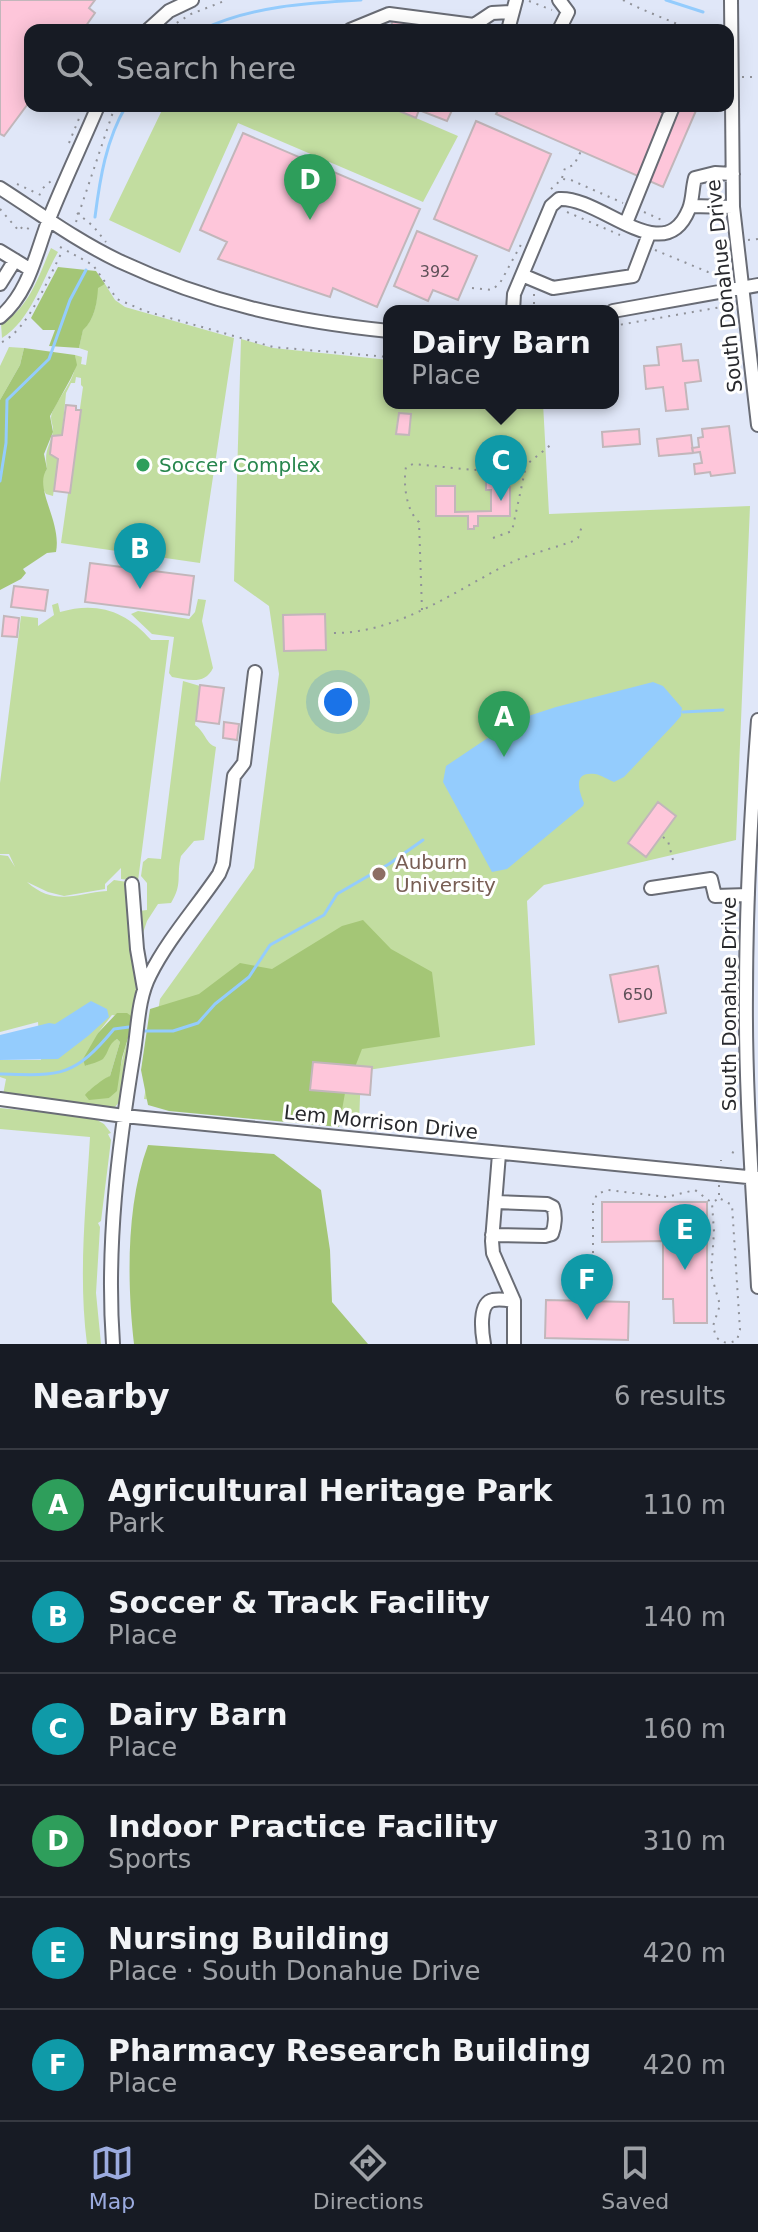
<!DOCTYPE html>
<html lang="en">
<head>
<meta charset="utf-8">
<style>
  :root { --surface:#171b24; --page:#242831; --text:#f1f3f6; --muted:#9ea1a6; --line:#363941; --accent:#9babdf }
  body { margin:0; font-family:"DejaVu Sans",sans-serif; background:var(--page); color:var(--text) }
  .you { position:absolute; left:338px; top:702px; width:28px; height:28px; margin:-20px; border:6px solid #fff; border-radius:50%; background:#1a73e8; box-shadow:0 0 0 12px #1a73e833 }
  .badge { display:grid; place-items:center; width:52px; height:52px; border-radius:50%; background:var(--accent); color:#fff; font-size:26px; font-weight:700 }
  .pin { position:absolute; translate:-50% -66px; filter:drop-shadow(0 2px 4px #0008) }
  .pin::after { content:''; position:absolute; top:42px; width:28px; height:24px; background:inherit; clip-path:polygon(0 0,100% 0,50% 100%) }
  .popup { position:absolute; left:383px; top:305px; width:236px; height:104px; box-sizing:border-box; display:grid; place-content:center; border-radius:16px; background:var(--surface); filter:drop-shadow(0 2px 6px #0005); font-size:26px; white-space:nowrap; color:var(--muted) }
  .popup b { font-size:30px; color:var(--text) }
  .popup::after { content:''; position:absolute; left:50%; top:100%; margin-left:-16px; border:16px solid transparent; border-top-color:var(--surface) }
  .list { margin:0; padding:0; list-style:none }
  h2 { display:flex; justify-content:space-between; align-items:center; height:104px; margin:0; padding:0 32px; font-size:34px }
  h2 small { font-size:26px; font-weight:400; color:var(--muted) }
  .list li { display:grid; grid-template-columns:52px 1fr auto; gap:24px; align-items:center; box-sizing:border-box; height:112px; padding:0 32px; border-top:2px solid var(--line) }
  .list b { display:block; font-size:30px; white-space:nowrap }
  .list p { margin:0; font-size:26px; white-space:nowrap; color:var(--muted) }
  .list em { font-size:26px; font-style:normal; color:var(--muted) }
  .icon { flex:none; width:44px; height:44px; fill:none; stroke:currentColor; stroke-width:2; stroke-linecap:round; stroke-linejoin:round }
  .map { position:relative; flex:none; width:758px; height:1344px; overflow:hidden }
  .search { position:absolute; background:var(--surface); box-shadow:0 4px 20px #0003; left:24px; right:24px; top:24px; height:88px; display:flex; align-items:center; gap:20px; box-sizing:border-box; padding:0 28px; border-radius:16px; color:var(--muted); font-size:30px }
  .sheet { height:776px; background:var(--surface) }
  nav { display:flex; justify-content:space-around; align-items:center; box-sizing:border-box; height:112px; border-top:2px solid var(--line); background:var(--surface); font-size:22px; color:var(--muted) }
  nav a { display:grid; justify-items:center; gap:4px }
  nav .on { color:var(--accent) }
  .map>svg:first-child { display:block }
</style>
</head>
<body>
<div class="map">
<svg width="758" height="1344" viewBox="0 0 758 1344">
  <rect width="100%" height="100%" fill="#eef2fc"/>
  <path fill="#e0e7f8" fill-rule="evenodd" d="M0,0H758V1344H0ZM30,30H728V106H30ZM389,311H613V403H389Z"/>
  <path fill="#c2dda0" d="M164,106H388L458,136L423,202L238,123L180,253L109,220Z
    M51,248L58,252C42,280 31,320 2,338L1,324C30,307 38,277 51,248Z
    M105,284L115,300L125,307L234,338L200,563L61,543L83,387L81,385V378L76,377L75,383H71L66,393L62,435L52,436L50,454L58,459L53,496L46,494C40,485 40,478 47,469C44,449 49,449 53,432C54,425 49,420 52,413C60,393 79,378 75,355L82,357L81,364L86,365L88,351L79,348L83,329C95,319 97,303 97,287Z
    M241,339L273,348L389,360V403H543L549,514L750,506L736,840L544,885L527,901L535,1045L361,1071L359,1123L144,1099L160,999L254,868L279,674L269,606L234,581Z
    M9,347L24,348L20,365L0,400V366Z
    M198,599L206,600L202,621L213,668C205,685 189,680 172,677L169,673L174,637L152,634L131,614L138,611L189,619L195,612Z
    M58,603L60,612C97,601 126,611 151,640H169L138,881L121,879V868L105,884V889L64,896L48,892L27,882C55,907 77,893 107,891V886L114,880L127,882L137,981L134,1018L112,1015L98,1033L85,1066L103,1058L111,1042L117,1039L120,1042L110,1076L89,1091L109,1098C122,1078 120,1055 131,1033L121,1100L115,1107L109,1108L3,1095L6,1079L0,1077V1060H41L38,1022L0,1032V855L8,856L15,867L9,854H0V783L21,616L38,618V626L54,615L52,605Z
    M183,681L200,686L195,725C206,733 206,744 216,747L204,840L194,841L181,856C176,876 183,884 171,903L158,904L147,921L141,939L139,911L147,910V883L141,876L143,862L148,858L161,859Z
    M0,1108L92,1117L104,1124L111,1133L108,1134L111,1140L101,1221L98,1223L100,1227L96,1293L101,1344H87C78,1275 86,1206 90,1137L0,1129Z"/>
  <path fill="#a4c676" d="M58,267L96,271L105,284L98,288C97,303 95,319 83,330L79,348L49,346L55,330H43L31,318Z
    M24,348L75,355L77,365L71,378L50,416L53,432L44,454L47,469C33,488 62,521 56,552L47,553L23,569L26,573L21,579L0,590V400L20,365Z
    M363,920L391,949L432,972L440,1037L362,1049L345,1093L339,1127L169,1111L148,1105L141,1070L150,1009L199,994L240,963L272,969L342,926Z
    M117,1013H127L134,1018L122,1058L117,1091L109,1098L89,1100L85,1095C89,1090 104,1078 110,1076L120,1042L117,1039C108,1044 109,1052 103,1059C99,1062 90,1064 85,1066L83,1059L98,1033Z
    M148,1145L274,1154L321,1190L330,1250L332,1302L368,1344H134C127,1283 126,1204 148,1145Z"/>
  <path fill="#94ccfd" d="M653,682L663,686L682,708L681,716L675,723L624,777L614,782C608,780 602,775 595,774C572,771 579,791 584,803L583,806L507,869L492,872L443,782L446,766L513,721L556,707Z
    M91,1001L107,1009L109,1017L88,1036L58,1059L0,1060V1035L49,1023L55,1024Z"/>
  <g fill="none" stroke-linecap="round" stroke-linejoin="round">
    <path stroke="#94ccfd" stroke-width="3" d="M666,0L703,12
      M201,30C251,6 307,3 361,0
      M95,217C100,178 106,140 126,106
      M0,481L6,443L7,400L49,359L70,300L86,270
      M683,712L723,710
      M145,1031H173L198,1023L215,1004L249,977L270,945L324,915L337,894L389,864L423,840
      M0,1074C61,1076 74,1077 114,1029L129,1027"/>
  </g>
  <path fill="#fec6da" stroke="#c2b6ba" stroke-width="2" d="M0,0H95L89,8L95,13L83,30H30V101L4,136L0,134Z
    M394,18L424,30H376L379,23L390,28Z
    M387,106H454L447,121L419,110L416,118Z
    M500,106H698L663,187L496,114Z
    M476,121L551,154L509,251L434,219Z
    M243,133L420,209L377,307L333,288L330,297L218,259L227,242L200,230Z
    M417,231L477,256L458,300L433,290L428,301L394,286Z
    M681,344L683,361L698,360L701,381L685,383L688,409L666,411L663,387L646,389L644,366L659,365L657,347Z
    M66,405L76,406V410H81L70,493L54,491L58,459L50,454L52,436L62,435Z
    M399,413L411,414L409,435L396,434Z
    M729,426L735,473L711,476L710,472L695,474L694,464L702,463L700,452L693,453L692,448L699,447L698,438L703,437L702,429Z
    M639,429L640,444L603,447L602,432Z
    M691,435L693,453L659,456L657,439Z
    M486,480H496V487H510V516H478V526H474V529H468V516H436V486H455V512L491,511V490H486Z
    M90,563L194,576L189,615L85,602Z
    M14,586L48,590L45,611L11,607Z
    M325,614L326,650L284,651L283,615Z
    M4,616L19,618L17,637L2,636Z
    M200,685L224,688L219,724L196,721Z
    M224,722L239,724L237,740L223,738Z
    M658,802L676,816L646,857L628,843Z
    M658,966L666,1013L619,1022L610,975Z
    M313,1062L372,1067L370,1095L310,1090Z
    M602,1202H707V1323H674L673,1299H663V1241L602,1242Z
    M546,1300L629,1302L628,1340L545,1338Z"/>
  <g fill="none" stroke-linecap="round" stroke-linejoin="round">
    <defs>
      <path id="minor" d="M559,0L568,12L559,30
        M731,0L733,207L758,425
        M148,30L169,11L192,0
        M350,30L389,14L474,25L492,13L512,12
        M508,30L516,0
        M0,188C39,213 77,241 119,261C209,303 291,321 389,331
        M690,206L733,207
        M626,223L672,109L665,106
        M0,251L31,270
        M522,275L553,288L633,276L649,234
        M0,284L15,260
        M513,311L514,294L551,206L559,199C601,196 664,271 689,209C693,199 692,189 695,178L715,173L733,174
        M613,311L758,285
        M0,317C29,293 36,253 49,219C64,181 82,144 98,106
        M758,720C751,811 746,903 746,994C745,1092 753,1190 758,1287
        M132,884L137,949L144,989
        M651,888L711,879L715,896L748,895
        M0,1099L124,1116L758,1178
        M499,1154L492,1241L493,1253L514,1301
        M492,1235L545,1236L552,1234C555,1226 556,1215 553,1207L547,1204L495,1202
        M113,1344C106,1246 118,1149 134,1052C138,1027 138,998 150,975C168,939 196,908 219,874L223,864L234,776L244,763L255,672
        M484,1344C482,1333 478,1303 493,1300C499,1299 508,1300 514,1301V1344"/>
    </defs>
    <use href="#minor" stroke="#696c75" stroke-width="16"/>
    <path stroke="#909299" stroke-width="2" stroke-dasharray="2 6" stroke-linecap="butt" d="M623,0C645,12 668,19 690,30
      M529,1L552,10
      M170,27L191,14L227,0
      M742,77H758
      M69,143L80,116
      M562,178L565,168L574,165L581,151
      M17,184L45,197
      M43,188L51,181
      M551,189L562,179L571,180L623,203
      M0,209L19,231L23,226L33,231
      M567,212L620,235
      M644,212L664,221
      M77,213L93,226L106,242
      M76,222L115,106
      M748,240L758,239
      M60,247L93,265L117,299L145,311L273,347L389,357
      M655,250L708,272L723,275
      M472,288L492,290L500,283L523,241
      M534,294V307
      M613,326L727,306
      M2,342C29,329 49,276 63,250
      M493,538L512,531L526,466
      M422,610L419,522C406,511 403,483 406,467L413,464L474,470L526,465L553,443
      M334,633C397,633 452,593 506,565C526,555 550,549 571,542L578,538L582,526
      M663,837L668,841L674,864
      M732,1152L734,1153
      M721,1161V1160
      M719,1185V1198L712,1203L714,1232L711,1274L720,1305L713,1326L716,1337C723,1344 729,1344 737,1340L740,1330L732,1205L719,1198
      M593,1253V1204L597,1194L608,1190L667,1197L695,1190L711,1202"/>
    <use href="#minor" stroke="#fff" stroke-width="12"/>
  </g>
  <circle fill="#2e9e5b" stroke="#fff" stroke-width="3" cx="143" cy="465" r="8"/>
  <circle fill="#8d6e63" stroke="#fff" stroke-width="3" cx="379" cy="874" r="8"/>
  <g text-anchor="middle" stroke-width="6" stroke-linejoin="round" paint-order="stroke">
    <g font-size="16" fill="#5e5058">
      <text x="435" y="277">392</text>
      <text x="638" y="1000">650</text>
    </g>
    <g font-size="20" fill="#28292d" stroke="#fff">
      <text transform="translate(724 286) rotate(-96)" y="7">South Donahue Drive</text>
      <text transform="translate(729 1004) rotate(-90)" y="7">South Donahue Drive</text>
      <text transform="translate(381 1122) rotate(6)" y="7">Lem Morrison Drive</text>
    </g>
    <g font-size="20" fill="#27864d" stroke="#fff" text-anchor="start">
      <text x="159" y="472">Soccer Complex</text>
    </g>
    <g font-size="20" fill="#785e54" stroke="#fff" text-anchor="start">
      <text x="395" y="869">Auburn<tspan x="395" dy="23">University</tspan></text>
    </g>
  </g>
</svg>
<div class="you"></div>
<div class="pin badge" style="left:504px;top:757px;background:#2e9e5b">A</div>
<div class="pin badge" style="left:140px;top:589px;background:#0f9aa8">B</div>
<div class="pin badge" style="left:501px;top:501px;background:#0f9aa8">C</div>
<div class="popup"><b>Dairy Barn</b>Place</div>
<div class="pin badge" style="left:310px;top:220px;background:#2e9e5b">D</div>
<div class="pin badge" style="left:685px;top:1270px;background:#0f9aa8">E</div>
<div class="pin badge" style="left:587px;top:1320px;background:#0f9aa8">F</div>
<div class="search"><svg class="icon" aria-label="search" viewBox="0 0 24 24"><circle cx="10" cy="10" r="6"/><path d="M15 15l6 6"/></svg>Search here</div>
</div>
<section class="sheet">
<h2>Nearby<small>6 results</small></h2>
<ul class="list">
<li><span class="badge" style="background:#2e9e5b">A</span><div><b>Agricultural Heritage Park</b><p>Park</p></div><em>110 m</em></li>
<li><span class="badge" style="background:#0f9aa8">B</span><div><b>Soccer &amp; Track Facility</b><p>Place</p></div><em>140 m</em></li>
<li><span class="badge" style="background:#0f9aa8">C</span><div><b>Dairy Barn</b><p>Place</p></div><em>160 m</em></li>
<li><span class="badge" style="background:#2e9e5b">D</span><div><b>Indoor Practice Facility</b><p>Sports</p></div><em>310 m</em></li>
<li><span class="badge" style="background:#0f9aa8">E</span><div><b>Nursing Building</b><p>Place · South Donahue Drive</p></div><em>420 m</em></li>
<li><span class="badge" style="background:#0f9aa8">F</span><div><b>Pharmacy Research Building</b><p>Place</p></div><em>420 m</em></li>
</ul>
</section>
<nav>
<a class="on"><svg class="icon" aria-label="map" viewBox="0 0 24 24"><path d="M3 6l6-2 6 2 6-2v14l-6 2-6-2-6 2zM9 4v14M15 6v14"/></svg>Map</a>
<a><svg class="icon" aria-label="directions" viewBox="0 0 24 24"><path d="M12 3l9 9-9 9-9-9zM9 14v-3h6M13 9l2 2-2 2"/></svg>Directions</a>
<a><svg class="icon" aria-label="saved" viewBox="0 0 24 24"><path d="M7 4h10v16l-5-4-5 4z"/></svg>Saved</a>
</nav>
</body>
</html>
